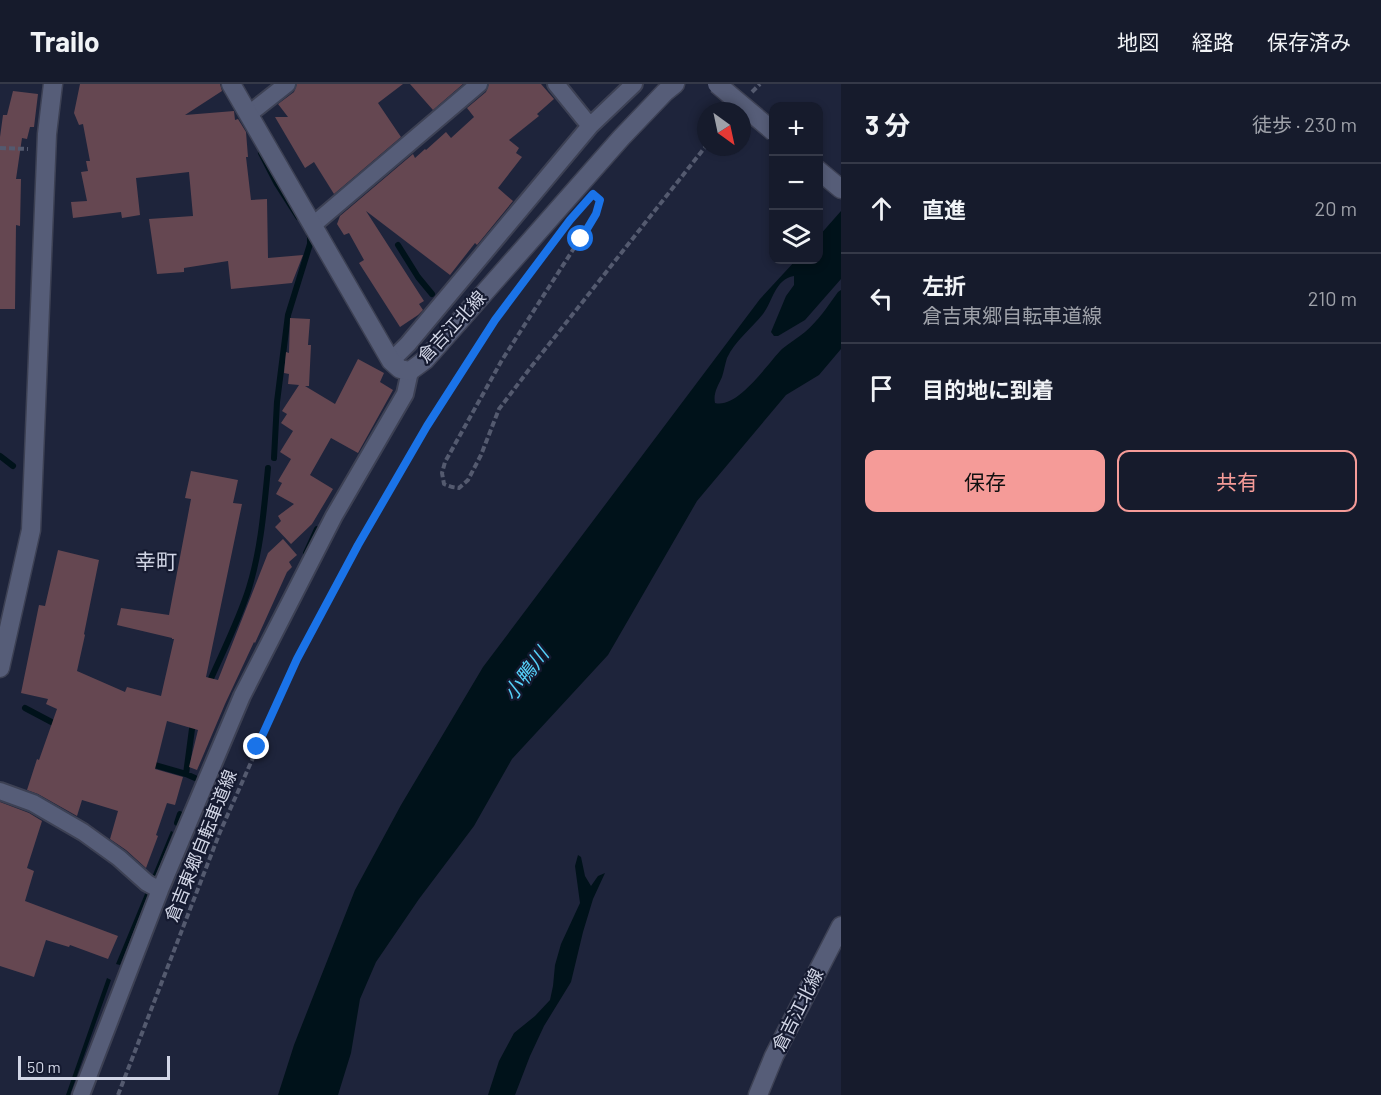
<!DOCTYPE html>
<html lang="ja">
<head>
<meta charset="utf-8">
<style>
  :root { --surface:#161b2c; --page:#1f2434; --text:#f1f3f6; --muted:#9ea1a9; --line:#353948; --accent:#f59b98 }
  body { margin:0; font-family:Barlow,"Noto Sans JP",sans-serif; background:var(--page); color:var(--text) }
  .controls { position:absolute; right:18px; top:18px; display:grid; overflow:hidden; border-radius:12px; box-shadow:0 3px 9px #0003 }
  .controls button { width:54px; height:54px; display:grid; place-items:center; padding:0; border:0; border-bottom:2px solid var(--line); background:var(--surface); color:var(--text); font:30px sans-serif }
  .compass { position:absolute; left:697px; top:18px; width:54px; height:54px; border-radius:50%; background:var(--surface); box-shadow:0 3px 9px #0003; rotate:147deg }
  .scale { position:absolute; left:18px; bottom:15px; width:152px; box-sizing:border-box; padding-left:6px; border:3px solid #d2d6e6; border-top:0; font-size:16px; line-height:21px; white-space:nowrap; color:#d2d6e6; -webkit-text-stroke:4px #151a30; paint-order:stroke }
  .stop { position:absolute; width:18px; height:18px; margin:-14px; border:4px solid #1a73e8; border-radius:50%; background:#fff }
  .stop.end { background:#1a73e8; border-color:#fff; box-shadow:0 2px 6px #0008 }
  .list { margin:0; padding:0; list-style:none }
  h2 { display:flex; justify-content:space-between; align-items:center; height:78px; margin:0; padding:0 24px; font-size:26px }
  h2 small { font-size:20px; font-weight:400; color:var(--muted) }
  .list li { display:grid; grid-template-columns:39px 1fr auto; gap:18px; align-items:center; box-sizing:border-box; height:90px; padding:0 24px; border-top:2px solid var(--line) }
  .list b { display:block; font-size:22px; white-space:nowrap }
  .list p { margin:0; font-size:20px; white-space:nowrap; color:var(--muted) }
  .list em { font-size:20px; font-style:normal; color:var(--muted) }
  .actions { display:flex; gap:12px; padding:18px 24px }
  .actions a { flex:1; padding:14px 0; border:2px solid var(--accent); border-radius:12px; text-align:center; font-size:21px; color:var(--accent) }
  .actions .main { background:var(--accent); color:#111 }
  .icon { flex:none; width:33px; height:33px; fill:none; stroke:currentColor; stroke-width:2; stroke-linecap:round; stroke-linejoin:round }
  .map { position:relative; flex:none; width:841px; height:1011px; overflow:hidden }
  header { display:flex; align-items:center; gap:36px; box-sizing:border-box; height:84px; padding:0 30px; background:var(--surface); border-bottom:2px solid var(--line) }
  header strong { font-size:28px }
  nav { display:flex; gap:33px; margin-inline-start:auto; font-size:21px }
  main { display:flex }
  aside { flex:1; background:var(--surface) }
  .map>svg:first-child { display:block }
</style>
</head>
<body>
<header>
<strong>Trailo</strong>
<nav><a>地図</a><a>経路</a><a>保存済み</a></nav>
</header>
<main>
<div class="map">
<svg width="841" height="1011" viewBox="0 0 841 1011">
  <rect width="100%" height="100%" fill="#1e243b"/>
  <path fill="#00121a" d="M841,127V195L805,236L778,252H774L771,248L786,212L794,201V192C775,195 773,217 763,230C751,245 735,257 727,274C725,280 724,287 722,293C718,302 713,309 715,319C738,325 768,279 782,265C789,259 798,254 805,248C818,237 828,222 838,208L841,206V265L819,291L786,311L697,417L608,571L512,675L474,742L419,815L376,878L360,915L351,969L338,1011H278L294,961L355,806L401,721L483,583L760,215L796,176H818L819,152Z
    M171,747L173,748L120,881L116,880Z
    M578,771L581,773L585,792L591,802L598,792L605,789L593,815L583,848L571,898L544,942L530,972L515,1011H488L499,977L514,949L535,932L550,916L553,902L555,881L561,860L580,819L575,782Z
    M107,894L111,896L70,1011H66Z"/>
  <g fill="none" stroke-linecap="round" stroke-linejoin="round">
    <path stroke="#00121a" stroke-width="6" d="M261,69L277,100L298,133
      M398,161L418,193L432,210
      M0,372L13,382
      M274,374L277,318L288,231L310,160V153L309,149
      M306,469L317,445
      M209,599C223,567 239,536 249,504C261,465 264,425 268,384
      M25,624L59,642
      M148,679L186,690L195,694
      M186,690L192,645L194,639
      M177,739L180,730"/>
  </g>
  <path fill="#654751" d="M80,0H220L222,7L185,31L234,27L235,36L238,35L246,48L248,73H246L251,116L267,115L268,174L303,171L292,199L231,205L228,177L184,184V188L157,190L149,135L193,132L189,88L136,94L140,131L122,134L121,128L73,134L71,118L87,117L81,88L88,87L86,77H90L83,40L79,41L74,29Z
    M297,0H403L378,19L401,53L334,110L314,78L305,84L275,33H288L278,20L294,8Z
    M410,0H463L433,26Z
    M489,0H541L554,15L537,30L539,32L509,56L519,64L516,69L522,73L498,104L513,117L477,161L475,159L450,191L366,127L424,217L419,220L423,226L418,231L400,243L359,179L364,176L349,149L344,151L337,140L340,132L413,70L415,74L425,65L426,66L446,48L451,54L474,33L467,24L486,8Z
    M13,7L38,10L34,43H30L27,55L22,54L16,95H21L20,142L16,141L15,225H0V53L3,31H7Z
    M290,234L310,235L308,261H311L309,302H305L335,320L358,275L384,289L380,298L393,306L358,369L331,354L310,391L333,405L312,440L291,460L275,443L281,437L278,432L294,420L276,410L282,399L278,397L291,375L280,368L293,347L281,339L287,330L282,327L299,301L288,300L289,290L284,289L286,268L289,269Z
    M191,387L238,396L233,419L242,420L206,593L218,596L268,469L283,455L297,471L289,478L292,483L287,488L255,559L254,558L225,620L197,686L189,683L198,646L167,637L155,685L183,693L175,721L167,719L156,751L158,752L146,784L126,766L110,755L118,727L82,716L77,732L38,710L27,706L37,675L39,676L57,625L46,620L48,615L21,609L39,521L45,522L58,466L99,476L84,550L85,551L77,587L125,608L127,603L161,612L174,555H172V554L117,541L121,524L169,531L191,415L185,414Z
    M0,718L29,729L42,737L27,784L34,787L25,817L118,852L108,875L70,861L69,863L46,856L34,893L0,882Z"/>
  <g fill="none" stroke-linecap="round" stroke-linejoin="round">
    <defs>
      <path id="minor" d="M556,0L590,42
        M249,30L287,0
        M313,141L479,0
        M391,277L408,260L590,42L634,0
        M0,707L33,719L83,748L119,774L147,799L160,806
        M81,1011L160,806L242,612L334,432L405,310L410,287"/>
      <path id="tertiary" d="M0,584L31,446L47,50L53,0"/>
      <path id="secondary" d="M231,0L391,277L400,285L410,287L425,276L621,54L665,8L675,0
        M818,86L841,105
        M758,1011L774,972L841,842"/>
    </defs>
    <use href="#minor" stroke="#3d4154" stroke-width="20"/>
    <use href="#tertiary" stroke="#3d4154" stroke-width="21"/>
    <use href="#secondary" stroke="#3d4154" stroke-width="21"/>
    <path stroke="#545a6f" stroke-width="4" stroke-dasharray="6 3" stroke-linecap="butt" d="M752,8L760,0
      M0,64L28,65
      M593,110L600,116L596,130L502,276L445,378L442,389L444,400L452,403L459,404L468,396L481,371L499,325L531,283L706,62
      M118,1011L220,748L297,575L358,461L427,342L495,236L536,182"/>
    <use href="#minor" stroke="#565d78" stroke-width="16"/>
    <use href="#tertiary" stroke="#565d78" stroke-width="18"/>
    <use href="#secondary" stroke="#565d78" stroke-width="18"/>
    <defs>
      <path id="secondary-bridge" d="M717,0L774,48"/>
    </defs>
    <use href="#secondary-bridge" stroke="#3d4154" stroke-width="21" stroke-linecap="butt"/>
    <use href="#secondary-bridge" stroke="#565d78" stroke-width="18"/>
  </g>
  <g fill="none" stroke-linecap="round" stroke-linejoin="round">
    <path stroke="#1a73e8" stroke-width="8" d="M257,663L297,575L358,461L427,342L495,236L570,136L593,110L600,116L596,130L581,155"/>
  </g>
  <g text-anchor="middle" stroke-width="4.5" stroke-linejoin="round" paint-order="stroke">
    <g font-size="18" fill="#d2d6e6" stroke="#151a30">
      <text transform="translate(452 243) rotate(-47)" y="6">倉吉江北線</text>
      <text transform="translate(201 762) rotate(-68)" y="6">倉吉東郷自転車道線</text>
      <text transform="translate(798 926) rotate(-63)" y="6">倉吉江北線</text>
    </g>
    <g font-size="20" font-style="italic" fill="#55d0f8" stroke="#151a30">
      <text transform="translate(526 590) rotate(-53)" y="7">小鴨川</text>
    </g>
    <g font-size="21" fill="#d2d6e6" stroke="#151a30">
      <text x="156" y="485">幸町</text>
    </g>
  </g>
</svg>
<div class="controls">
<button>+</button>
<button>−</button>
<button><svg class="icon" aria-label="layers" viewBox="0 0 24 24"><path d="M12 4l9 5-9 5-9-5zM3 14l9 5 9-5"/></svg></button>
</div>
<svg class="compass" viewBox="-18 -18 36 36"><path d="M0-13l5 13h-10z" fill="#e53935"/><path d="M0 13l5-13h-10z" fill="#9ea1a9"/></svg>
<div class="scale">50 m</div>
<div class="stop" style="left:581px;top:155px"></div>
<div class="stop end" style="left:257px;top:663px"></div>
</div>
<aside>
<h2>3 分<small>徒歩 · 230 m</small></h2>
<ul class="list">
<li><svg class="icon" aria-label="ahead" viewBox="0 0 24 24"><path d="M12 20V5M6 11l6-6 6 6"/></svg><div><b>直進</b></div><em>20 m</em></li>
<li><svg class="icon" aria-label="left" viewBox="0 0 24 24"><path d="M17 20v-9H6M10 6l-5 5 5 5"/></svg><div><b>左折</b><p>倉吉東郷自転車道線</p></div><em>210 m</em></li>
<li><svg class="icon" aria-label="arrive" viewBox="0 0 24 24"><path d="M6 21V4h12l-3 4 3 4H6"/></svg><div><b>目的地に到着</b></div></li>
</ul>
<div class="actions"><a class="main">保存</a><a>共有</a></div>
</aside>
</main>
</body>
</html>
